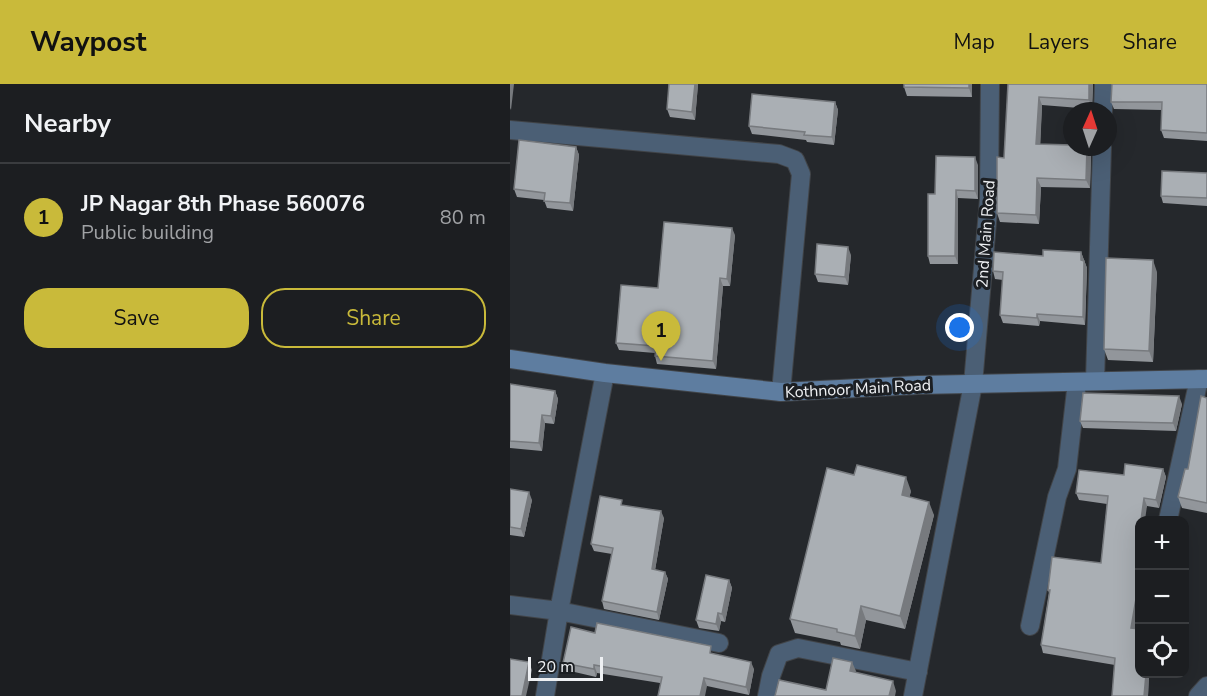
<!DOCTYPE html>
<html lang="en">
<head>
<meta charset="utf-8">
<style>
  :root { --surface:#1c1e21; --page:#292b2e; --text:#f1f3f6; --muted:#a0a2a5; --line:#3a3c3f; --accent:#c9ba3a }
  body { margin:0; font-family:"Nunito Sans",sans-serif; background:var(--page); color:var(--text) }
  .controls { position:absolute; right:18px; bottom:18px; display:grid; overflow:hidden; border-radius:12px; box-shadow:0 6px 24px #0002 }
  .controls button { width:54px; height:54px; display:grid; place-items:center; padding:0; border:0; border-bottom:2px solid var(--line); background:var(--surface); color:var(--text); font:30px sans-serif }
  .compass { position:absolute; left:553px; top:18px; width:54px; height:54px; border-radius:50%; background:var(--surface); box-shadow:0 6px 24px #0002; rotate:3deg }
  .scale { position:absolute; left:18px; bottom:15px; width:75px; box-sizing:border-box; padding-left:6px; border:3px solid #eef0f3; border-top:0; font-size:16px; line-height:21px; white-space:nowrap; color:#eef0f3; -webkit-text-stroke:4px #1c1f23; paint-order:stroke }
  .you { position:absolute; left:450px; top:244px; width:21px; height:21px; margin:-15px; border:4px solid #fff; border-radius:50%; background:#1a73e8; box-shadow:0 0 0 9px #1a73e833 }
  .badge { display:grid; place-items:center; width:39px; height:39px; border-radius:50%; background:var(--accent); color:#111; font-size:20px; font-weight:700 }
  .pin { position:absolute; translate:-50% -50px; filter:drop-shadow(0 2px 3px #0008) }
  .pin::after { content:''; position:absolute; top:32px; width:21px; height:18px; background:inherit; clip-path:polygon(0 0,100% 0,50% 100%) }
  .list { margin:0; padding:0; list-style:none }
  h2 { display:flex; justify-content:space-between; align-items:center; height:78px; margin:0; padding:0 24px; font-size:26px }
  h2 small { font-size:20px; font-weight:400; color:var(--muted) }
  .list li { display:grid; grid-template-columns:39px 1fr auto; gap:18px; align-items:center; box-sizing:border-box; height:108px; padding:0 24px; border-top:2px solid var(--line) }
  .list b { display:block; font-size:22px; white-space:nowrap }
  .list p { margin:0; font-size:20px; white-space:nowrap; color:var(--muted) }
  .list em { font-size:20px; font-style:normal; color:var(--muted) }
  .actions { display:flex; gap:12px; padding:18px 24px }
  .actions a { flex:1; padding:14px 0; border:2px solid var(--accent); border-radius:24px; text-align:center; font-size:21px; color:var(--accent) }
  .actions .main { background:var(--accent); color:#111 }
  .icon { flex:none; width:33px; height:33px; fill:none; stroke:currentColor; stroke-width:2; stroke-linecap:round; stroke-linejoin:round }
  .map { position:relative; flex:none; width:697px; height:612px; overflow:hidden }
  header { display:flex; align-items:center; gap:36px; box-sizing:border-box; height:84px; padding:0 30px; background:var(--accent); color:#111 }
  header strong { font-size:28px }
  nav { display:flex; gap:33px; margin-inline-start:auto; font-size:21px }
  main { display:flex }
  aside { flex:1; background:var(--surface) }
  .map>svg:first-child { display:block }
</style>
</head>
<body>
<header>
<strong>Waypost</strong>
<nav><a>Map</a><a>Layers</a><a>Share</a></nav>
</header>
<main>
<aside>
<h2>Nearby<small></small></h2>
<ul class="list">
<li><span class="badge">1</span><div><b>JP Nagar 8th Phase 560076</b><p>Public building</p></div><em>80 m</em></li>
</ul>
<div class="actions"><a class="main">Save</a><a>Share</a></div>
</aside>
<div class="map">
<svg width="697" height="612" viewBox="0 0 697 612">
  <rect width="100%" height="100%" fill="#25282c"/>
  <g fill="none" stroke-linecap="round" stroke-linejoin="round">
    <defs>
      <path id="street" d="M593,27L594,0
        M0,46L269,70L285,76L291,90L271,308
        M585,297L592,63
        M658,436L689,295
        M0,521L49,527L209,559
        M520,542L547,413L557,385L567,298
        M35,612L49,527L95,289
        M257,612L261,592L269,570L288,564L408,588
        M403,612L463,300L479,115L480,0
        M688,612L697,602"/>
      <path id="secondary" d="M0,275L95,289L271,308L408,301L697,295"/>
    </defs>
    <use href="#street" stroke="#414448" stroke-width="20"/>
    <use href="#secondary" stroke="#414448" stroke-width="20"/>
    <use href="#street" stroke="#4b5f75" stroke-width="18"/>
    <use href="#secondary" stroke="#5e7da0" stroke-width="18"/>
  </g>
  <path fill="#92969b" d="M159,0H188L185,36L160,33L157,25Z
    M394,0H462V13L397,12L394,3Z
    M498,0H583L582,25L532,21L530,60L562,63H578L581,70L580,104L531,103L529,140L490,138L487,129L494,74Z
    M697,0V57L654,54L651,46L652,26L604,25L601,18Z
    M325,18L328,26L324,61L297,58L296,56L242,50L239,42Z
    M66,63L69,71L63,127L37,124L34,116L7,113L4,105Z
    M468,81V115L448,114V180H420L418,172L425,110Z
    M697,89V122L653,119L651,112Z
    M225,151L220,202H213L206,285L147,280L145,272V269L109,266L106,259L148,204Z
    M571,168L577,184L575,241L530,237L529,242L493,239L490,231L493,196L485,195L483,187L533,172Z
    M341,171L338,201L308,198L305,190Z
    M647,188L643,278L598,276L594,265Z
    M0,300L45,307L48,315L44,340L35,339L32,367L0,364Z
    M697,314V429L672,424L668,413L678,385Z
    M672,320L666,347L573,344L570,337Z
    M653,385L656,393L649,424L637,422L630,436V518L625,544L630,590H639L638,612L605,581L533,569L531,561L539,509L538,506L591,479L597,420L569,416L566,409L614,391Z
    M0,405L22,416L14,453L0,451Z
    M401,407L399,413L424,431L395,545L356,536L350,565L331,561L330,558L285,549L280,535Z
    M114,421L154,434L145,486L155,488L158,495L149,536L94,525L92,517L102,470L84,467L81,460Z
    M219,496L222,504L215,538L211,537L209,547L189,544L186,536Z
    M85,549L204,570L244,585L239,611L197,602L150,599L87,589L86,593L56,586L53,579Z"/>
  <path fill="#777a7e" d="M0,0H4L1,26L0,24Z
    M185,0H188L185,36L182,28Z
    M459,0H462V13L459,4Z
    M579,0H583L582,25L579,16Z
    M529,13L532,21L530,69L526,60Z
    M325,18L328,26L324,61L322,53Z
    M66,63L69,71L63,127L60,119Z
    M577,63L581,70L580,104L576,96Z
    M465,73L468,81V115L465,107Z
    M527,94L531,103L529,140L526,131Z
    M446,106L448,114V180L445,172Z
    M222,144L225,151L220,202L217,195Z
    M338,163L341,171L338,201L335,193Z
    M571,168L577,184L575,241L573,233Z
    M643,176L647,188L643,278L639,267Z
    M210,194L213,202L206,285L203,277Z
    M527,230L530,237L529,242L527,234Z
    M45,307L48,315L44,340L41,332Z
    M669,312L672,320L666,347L663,339Z
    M32,331L35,339L32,367L29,359Z
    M653,385L656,393L649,424L646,416Z
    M396,393L401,407L397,424L392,411Z
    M19,408L22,416L14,453L11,445Z
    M634,414L637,422L635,436H631Z
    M419,418L424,431L395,545L390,532Z
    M151,427L154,434L144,492L142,485Z
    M630,454V487L626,482Z
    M155,488L158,495L149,536L147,528Z
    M630,491V518L624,551L621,544Z
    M219,496L222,504L215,538L212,530Z
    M351,522L356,536L350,565L345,552Z
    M208,529L211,537L209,547L206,540Z
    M19,578L22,586L16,612H12Z
    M241,578L244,585L239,611L236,603Z
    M342,578L346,587L344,597L340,587Z
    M84,581L87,589L86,593L84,585Z
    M636,590H639L638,612H634Z
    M194,594L197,602L195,612H190Z
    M383,597L386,607L385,612H379Z"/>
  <path fill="#aaafb4" stroke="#777a7e" stroke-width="1.5" d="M159,0H185L182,28L157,25Z
    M394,0H459V4L394,3Z
    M498,0H579V16L529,13L526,60L562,61V63H577L576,96L527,94L526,131L487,129V73L494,74Z
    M602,0H697V49L651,46L652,18H601Z
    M242,10L325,18L322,53L294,51L295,48L239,42Z
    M9,56L66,63L60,119L34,117L35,109L4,105Z
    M426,72L465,73V107L446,106L445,172H418V110H425Z
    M652,87L697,89V114L651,112Z
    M154,138L222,144L217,195L210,194L203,277L145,272L146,262L106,259L111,201L148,204Z
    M307,160L338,163L335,193L305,190Z
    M533,166L571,168V176L574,177L573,233L527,230V234L490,231L493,188L483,187L484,168L533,172Z
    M596,174L643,176L639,267L594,265Z
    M0,300L45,307L41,332L32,331L29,359L0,357Z
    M573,309L669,312L663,339L570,337Z
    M691,312L697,314V419L668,413L675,385H678Z
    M615,380L653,385L646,416L634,414L631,436H630V454L626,482L630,483V491L621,544L630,545V590H636L634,612H602L605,574L531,561L540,506H538L542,473L591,479L598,412L566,409L569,386L614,391Z
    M347,381L396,393L392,411L419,418L390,532L351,522L345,552L327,548V545L280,535L317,384L344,391Z
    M0,405L19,408L11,445L0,443Z
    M90,412L112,416L111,421L151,427L142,485L155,488L147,528L92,517L103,464L81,460Z
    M196,491L219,496L212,530L208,529L206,540L186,536Z
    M87,539L201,562L200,569L241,578L236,603L194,594L190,612H148L152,593L84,581V585L53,579L61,543L85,549Z
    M323,574L342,578L340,587L383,597L379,612H265L269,596L316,606Z
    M0,575L19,578L12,612H0Z"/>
  <g text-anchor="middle" stroke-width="6" stroke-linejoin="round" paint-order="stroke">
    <g font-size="16" fill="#eef0f3" stroke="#1c1f23">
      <text transform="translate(475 150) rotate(-86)" y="6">2nd Main Road</text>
      <text transform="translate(348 304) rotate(-3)" y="6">Kothnoor Main Road</text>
    </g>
  </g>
</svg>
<div class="controls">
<button>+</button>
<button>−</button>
<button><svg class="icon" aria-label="locate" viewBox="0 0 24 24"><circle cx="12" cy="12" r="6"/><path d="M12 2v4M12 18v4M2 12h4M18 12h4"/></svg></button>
</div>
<svg class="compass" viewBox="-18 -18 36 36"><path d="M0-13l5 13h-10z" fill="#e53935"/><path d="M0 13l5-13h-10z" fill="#a0a2a5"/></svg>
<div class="scale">20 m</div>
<div class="you"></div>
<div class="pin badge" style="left:151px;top:277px">1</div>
</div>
</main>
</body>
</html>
